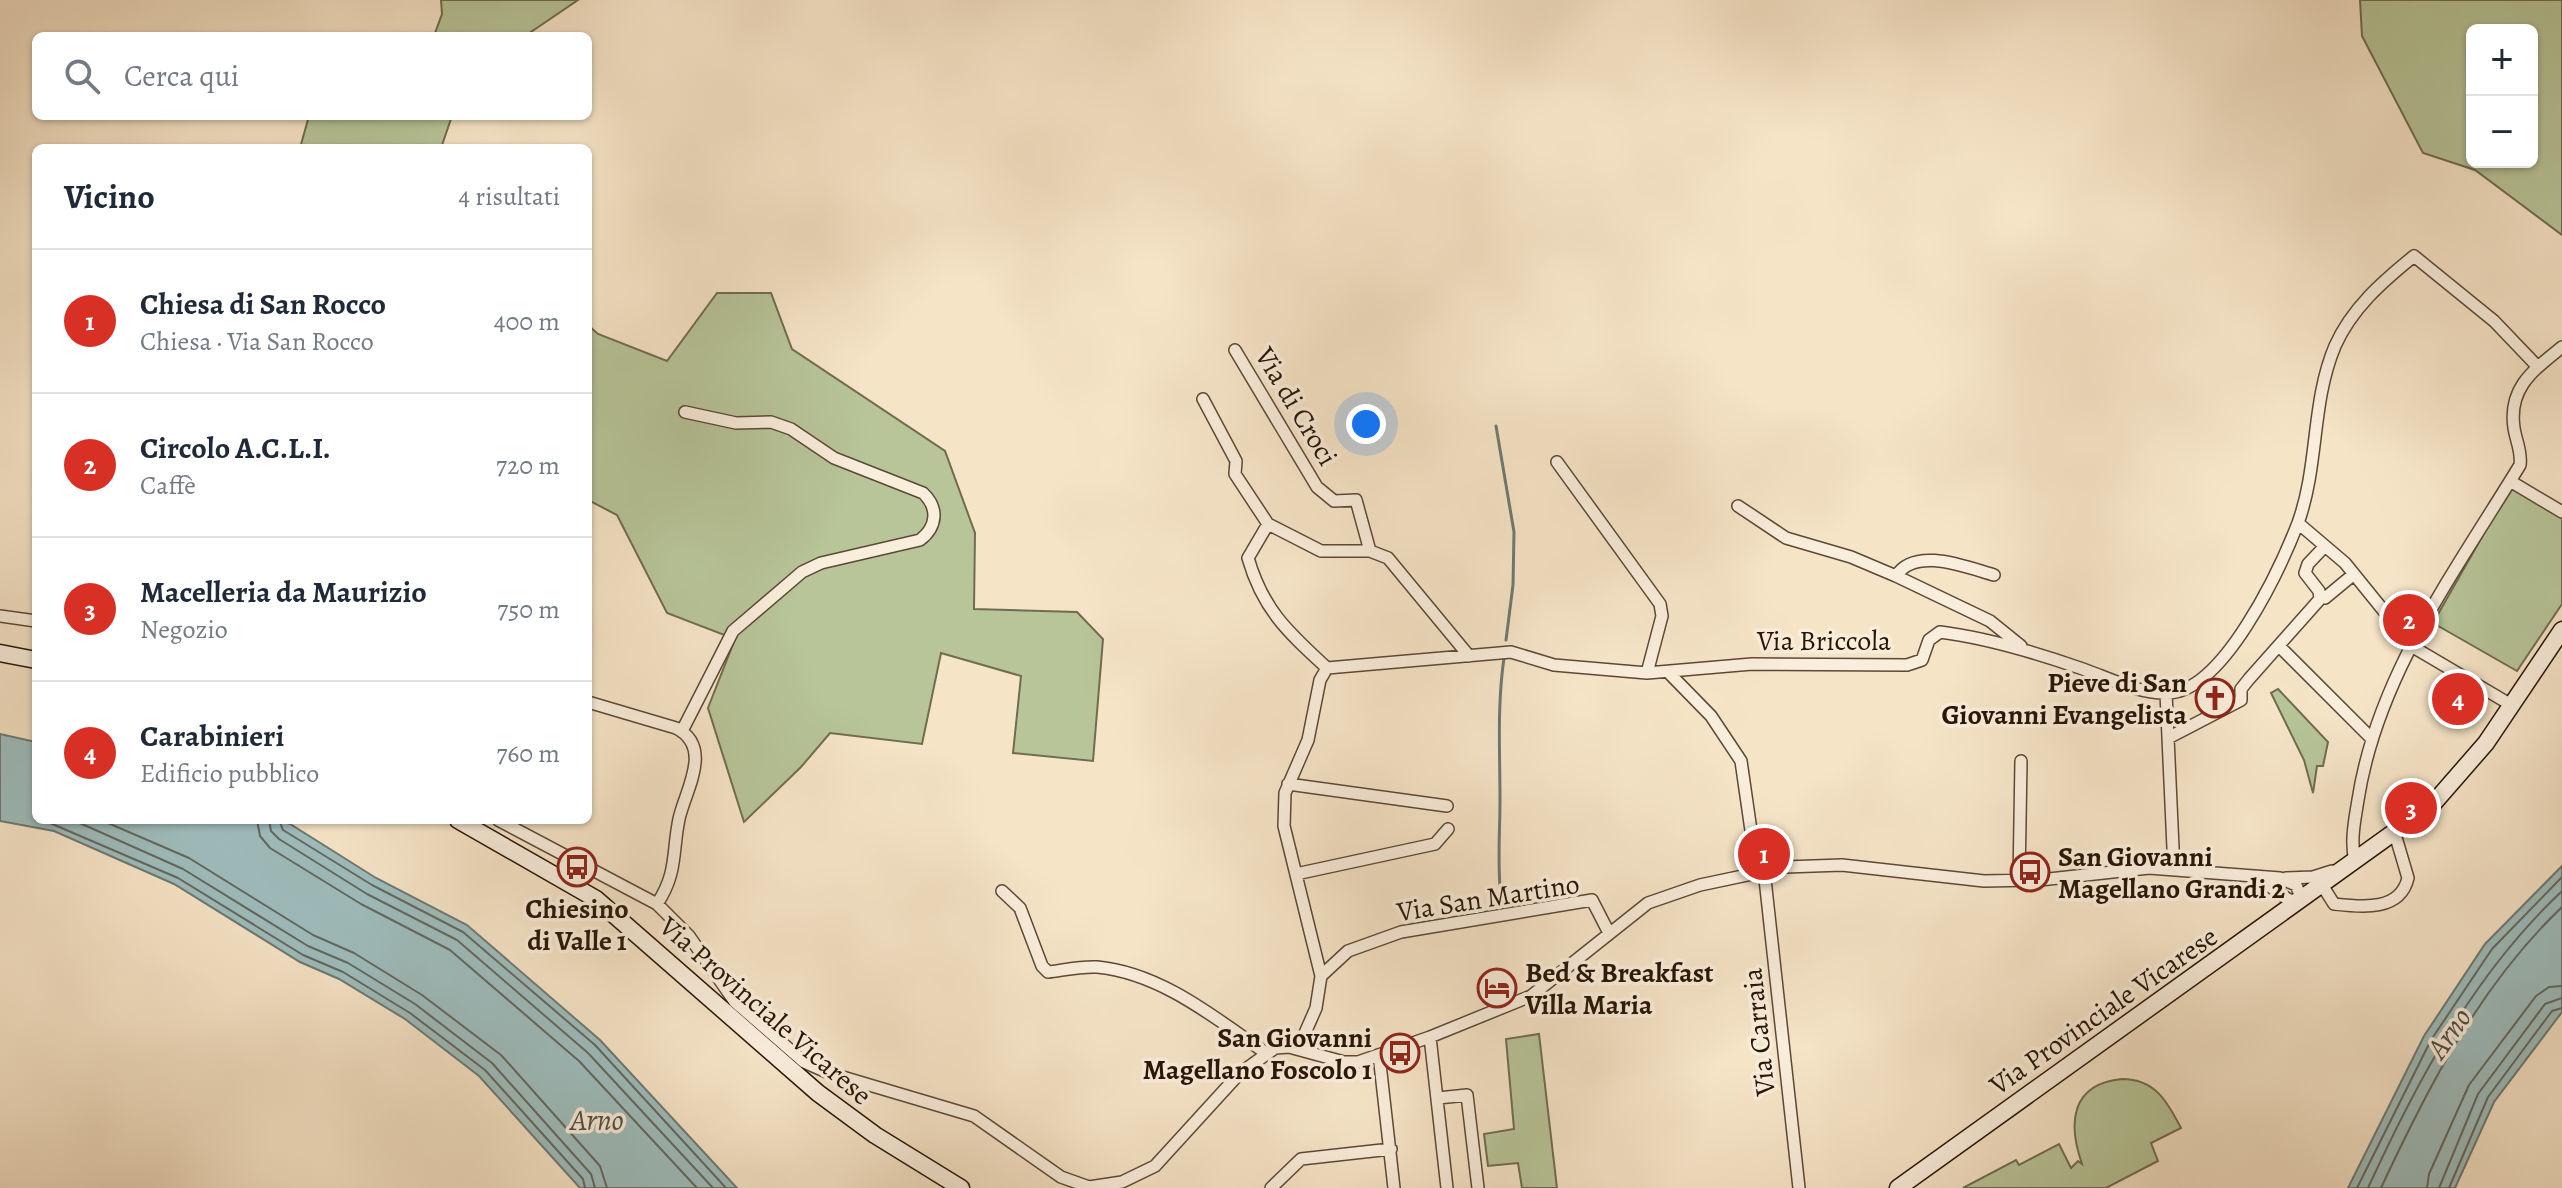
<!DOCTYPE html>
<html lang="it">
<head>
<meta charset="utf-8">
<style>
  :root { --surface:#fff; --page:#f6f6f7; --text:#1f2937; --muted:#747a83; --line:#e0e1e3; --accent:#d93025 }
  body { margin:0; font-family:Alegreya,serif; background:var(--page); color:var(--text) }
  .controls { position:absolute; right:24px; top:24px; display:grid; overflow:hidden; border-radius:12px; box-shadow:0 2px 6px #0004 }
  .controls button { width:72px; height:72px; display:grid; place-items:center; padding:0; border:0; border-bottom:2px solid var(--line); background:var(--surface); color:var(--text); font:40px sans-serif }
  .you { position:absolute; left:1366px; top:424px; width:28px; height:28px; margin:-20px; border:6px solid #fff; border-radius:50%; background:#1a73e8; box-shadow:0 0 0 12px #1a73e833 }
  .badge { display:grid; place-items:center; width:52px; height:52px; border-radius:50%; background:var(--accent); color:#fff; font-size:26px; font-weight:700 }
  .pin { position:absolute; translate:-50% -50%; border:4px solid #fff; box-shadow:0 2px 8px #0006 }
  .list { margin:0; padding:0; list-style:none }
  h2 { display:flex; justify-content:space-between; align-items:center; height:104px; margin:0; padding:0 32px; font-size:34px }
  h2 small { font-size:26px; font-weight:400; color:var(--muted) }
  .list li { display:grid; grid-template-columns:52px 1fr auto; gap:24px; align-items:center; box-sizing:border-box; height:144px; padding:0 32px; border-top:2px solid var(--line) }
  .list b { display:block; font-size:30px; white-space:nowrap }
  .list p { margin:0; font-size:26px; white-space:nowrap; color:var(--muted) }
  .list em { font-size:26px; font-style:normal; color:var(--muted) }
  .icon { flex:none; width:44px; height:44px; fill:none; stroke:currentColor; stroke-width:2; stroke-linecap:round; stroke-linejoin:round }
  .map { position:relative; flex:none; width:2562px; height:1188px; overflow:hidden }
  .search { position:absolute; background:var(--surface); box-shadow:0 2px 6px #0004; left:32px; top:32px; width:560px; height:88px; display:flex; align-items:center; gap:20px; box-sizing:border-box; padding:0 28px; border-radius:12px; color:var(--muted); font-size:30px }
  .panel { position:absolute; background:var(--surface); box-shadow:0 2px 6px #0004; left:32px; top:144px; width:560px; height:680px; border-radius:12px }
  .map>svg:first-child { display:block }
</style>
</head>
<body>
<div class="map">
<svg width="2562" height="1188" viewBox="0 0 2562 1188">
  <rect width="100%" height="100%" fill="#f6e4c7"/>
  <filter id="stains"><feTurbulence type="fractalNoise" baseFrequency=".0025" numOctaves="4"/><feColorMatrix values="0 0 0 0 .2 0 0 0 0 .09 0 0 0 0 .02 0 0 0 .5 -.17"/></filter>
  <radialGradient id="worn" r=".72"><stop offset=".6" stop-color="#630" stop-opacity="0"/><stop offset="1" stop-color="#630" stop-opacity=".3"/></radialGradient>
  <path fill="#b7c599" stroke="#706c4f" stroke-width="2" fill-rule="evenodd" d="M441,0H578L525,36H434L442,14Z
    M2360,0H2562V235L2475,170L2423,153L2362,36ZM2472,30H2532V162H2472Z
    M309,116H452L441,148H300Z
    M717,293H771L792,349L945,451L975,533L974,609L1077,612L1103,639L1093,761L1013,753L1021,676L941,653L922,744L830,733L801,767L744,822L708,708L735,639L667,613L617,515L588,500V325L598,334L667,361Z
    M2511,486L2562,516V604L2517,671L2433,623Z
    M2278,689L2328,742L2323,766H2317L2313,793L2304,760L2271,693Z
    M1539,1034L1557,1188H1522L1518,1163L1488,1166L1484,1134L1514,1129L1506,1039Z
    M2122,1079C2155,1079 2167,1101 2181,1128L2151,1143L2158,1161L2106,1188H1963L2016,1160L2019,1165L2059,1144L2071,1168L2078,1161L2082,1164C2068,1124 2070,1084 2122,1079Z"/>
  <path fill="#9ebdbd" stroke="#6f7973" stroke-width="2" d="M0,734L36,742V820H279L290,824L376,878L467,925L600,1040L737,1188H580L479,1076L405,1019L339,979L300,962L174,884L54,831L0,821Z
    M2562,866V1012L2494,1102L2455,1188H2348L2424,1036L2485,944Z"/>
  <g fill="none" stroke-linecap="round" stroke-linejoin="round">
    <path stroke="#636861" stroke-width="2" d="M43,820L178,878L303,955L343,972L410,1013L485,1070L583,1179L585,1188
      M73,820L183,869L308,946L348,963L415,1004L492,1063L591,1174L595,1188
      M101,820L189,858L313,935L354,953L422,995L501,1055L600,1166L607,1188
      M257,820L260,836L270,848L361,904L450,950L579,1061L697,1188
      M269,820L271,831L279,839L367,894L457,940L588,1053L713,1188
      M279,820L283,830L372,885L463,932L595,1045L726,1188
      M2357,1188L2431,1040L2492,949L2562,877
      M2368,1188C2418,1079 2474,974 2562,891
      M2381,1188C2428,1087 2480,985 2562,907
      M2427,1188L2429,1174L2469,1085L2536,996L2549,987L2562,986
      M2439,1188L2478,1094L2545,1004L2562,998
      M2449,1188L2488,1097L2552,1011L2562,1008"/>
    <path stroke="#6f7973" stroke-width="3" d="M1496,426L1514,532L1513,585L1506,640
      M1501,898C1497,864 1500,833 1500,800C1500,751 1497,706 1504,658"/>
    <defs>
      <path id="street" d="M1235,350L1317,487L1334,501L1356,500L1370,551
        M1203,399L1236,461L1235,474L1268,524L1321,551H1370L1388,558L1469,656
        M1557,462L1660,604L1662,616L1647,673
        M2510,481L2562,512
        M1738,506L1786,538L1851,557L1896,576
        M2298,523L2345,563L2413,647L2513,706
        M1268,524L1248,558C1263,610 1288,632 1327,668
        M1994,575C1966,567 1915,546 1896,576L1990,621L2021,646
        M2325,598L2354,574
        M0,616L36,621
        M2280,647L2371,738
        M1669,673L1711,716L1741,761L1757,872
        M2166,693L2174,870
        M588,702L676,728C714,747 685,791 679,819C672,852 678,872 657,904
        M682,731L733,631L802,572L821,563L920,540C937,527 939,508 923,493L834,458L791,429L771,422L736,423L685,412
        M2168,738L2241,700V689L2249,679L2320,599L2319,591L2305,573L2308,564L2325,546
        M1288,784L1447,806
        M2397,813L2400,830
        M498,820L657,904L689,936L735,1002L804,1062L829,1073L974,1116L1061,1177L1089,1187L1122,1182L1155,1166L1239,1074L1275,1048L1289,1047L1344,1062H1358L1430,1037L1531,996L1648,903L1700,885L1785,867L1842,865L1984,881L2040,880L2149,868L2280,878L2296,885L2302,900H2289L2258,878
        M2355,861C2350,841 2355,819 2358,800C2377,676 2456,570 2520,465C2522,452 2516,441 2514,428C2508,387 2534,370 2562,347
        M1764,870L1799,1188
        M1296,874L1435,844L1448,829
        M2286,878L2313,877L2332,871
        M2019,880L2021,761
        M2322,885L2334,904C2361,907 2400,912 2408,878L2395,834
        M1002,891L1020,908L1042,966L1048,972C1064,970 1082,966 1097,967C1161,973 1215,1018 1266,1053
        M1321,976L1348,951L1401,932L1592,900L1609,933
        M1430,1037L1447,1188
        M1298,1049L1316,1008L1321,976L1284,826L1285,793L1308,740L1320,680L1327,668L1511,652L1554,665L1647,673L1752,664L1907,665L1922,660L1929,640L1940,632C1988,638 2034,652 2080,668C2107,677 2138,694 2167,693C2223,693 2280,569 2298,523C2319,465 2311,403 2335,346C2352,308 2382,282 2414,256L2494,321L2537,366
        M1379,1055L1394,1188
        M1438,1098L1467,1095L1478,1188
        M1271,1188L1301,1159L1391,1149"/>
      <path id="secondary" d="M0,653L36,660
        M458,820L596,899L818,1093L875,1135L961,1188
        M1898,1188L2432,805L2486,743L2562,630"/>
    </defs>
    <use href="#street" stroke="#5c4836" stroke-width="14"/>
    <use href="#secondary" stroke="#281405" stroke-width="19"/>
    <use href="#street" stroke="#f9eddb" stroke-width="11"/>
    <use href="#secondary" stroke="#f9eddb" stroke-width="16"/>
  </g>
  <defs>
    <symbol id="church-ring" viewBox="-11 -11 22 22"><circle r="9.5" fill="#f9eddb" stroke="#8f2418" stroke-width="1.5"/><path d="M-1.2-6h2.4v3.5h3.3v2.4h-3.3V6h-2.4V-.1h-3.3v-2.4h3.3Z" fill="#8f2418"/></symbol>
    <symbol id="bus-ring" viewBox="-11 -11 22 22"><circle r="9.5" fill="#f9eddb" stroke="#8f2418" stroke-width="1.5"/><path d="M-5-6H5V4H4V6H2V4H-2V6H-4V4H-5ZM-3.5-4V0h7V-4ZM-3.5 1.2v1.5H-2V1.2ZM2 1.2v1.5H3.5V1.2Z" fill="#8f2418"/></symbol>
    <symbol id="hotel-ring" viewBox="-11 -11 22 22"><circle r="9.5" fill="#f9eddb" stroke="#8f2418" stroke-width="1.5"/><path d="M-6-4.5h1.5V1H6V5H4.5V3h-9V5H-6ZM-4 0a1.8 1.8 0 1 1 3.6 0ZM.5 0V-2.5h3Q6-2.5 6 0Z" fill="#8f2418"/></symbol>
  </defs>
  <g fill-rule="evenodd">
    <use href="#church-ring" x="2193" y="676" width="44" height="44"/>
    <use href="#bus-ring" x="555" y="845" width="44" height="44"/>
    <use href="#bus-ring" x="2008" y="850" width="44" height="44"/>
    <use href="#hotel-ring" x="1475" y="966" width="44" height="44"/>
    <use href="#bus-ring" x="1378" y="1031" width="44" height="44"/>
  </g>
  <g text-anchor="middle" stroke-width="7" stroke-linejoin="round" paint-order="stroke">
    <g font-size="28" fill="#281405" stroke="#f9eddb">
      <text transform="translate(1297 406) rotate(59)" y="10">Via di Croci</text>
      <text x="1824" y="650">Via Briccola</text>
      <text transform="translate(1488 897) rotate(-9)" y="10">Via San Martino</text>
      <text transform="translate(766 1010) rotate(41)" y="10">Via Provinciale Vicarese</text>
      <text transform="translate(2103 1010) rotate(-35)" y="10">Via Provinciale Vicarese</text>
      <text transform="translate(1758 1032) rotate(-96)" y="10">Via Carraia</text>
    </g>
    <g font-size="28" font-weight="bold" fill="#281405" stroke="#f9eddb" text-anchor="end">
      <text x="2187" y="692">Pieve di San<tspan x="2187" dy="32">Giovanni Evangelista</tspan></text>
      <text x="2058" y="866" text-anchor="start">San Giovanni<tspan x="2058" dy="32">Magellano Grandi 2</tspan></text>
      <text x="577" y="918" text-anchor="middle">Chiesino<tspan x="577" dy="32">di Valle 1</tspan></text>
      <text x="1525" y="982" text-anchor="start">Bed &amp; Breakfast<tspan x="1525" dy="32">Villa Maria</tspan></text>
      <text x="1372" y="1047">San Giovanni<tspan x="1372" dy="32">Magellano Foscolo 1</tspan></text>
    </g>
    <g font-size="30" font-style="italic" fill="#514f45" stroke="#f9eddb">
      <text transform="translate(2449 1033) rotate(-55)" y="10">Arno</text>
      <text x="597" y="1130">Arno</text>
    </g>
  </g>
  <rect width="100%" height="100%" filter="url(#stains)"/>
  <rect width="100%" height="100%" fill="url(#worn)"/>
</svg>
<div class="controls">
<button>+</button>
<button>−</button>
</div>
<div class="you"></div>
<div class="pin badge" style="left:1764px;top:854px">1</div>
<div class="pin badge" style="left:2409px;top:620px">2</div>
<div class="pin badge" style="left:2411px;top:808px">3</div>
<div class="pin badge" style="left:2458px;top:699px">4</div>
<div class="search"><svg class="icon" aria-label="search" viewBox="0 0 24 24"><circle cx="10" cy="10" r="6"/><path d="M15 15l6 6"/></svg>Cerca qui</div>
<section class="panel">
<h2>Vicino<small>4 risultati</small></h2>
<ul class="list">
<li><span class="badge">1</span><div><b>Chiesa di San Rocco</b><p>Chiesa · Via San Rocco</p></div><em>400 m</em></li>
<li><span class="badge">2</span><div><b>Circolo A.C.L.I.</b><p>Caffè</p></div><em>720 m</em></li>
<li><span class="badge">3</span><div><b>Macelleria da Maurizio</b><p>Negozio</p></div><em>750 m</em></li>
<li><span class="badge">4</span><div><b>Carabinieri</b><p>Edificio pubblico</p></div><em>760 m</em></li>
</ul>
</section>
</div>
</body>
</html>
